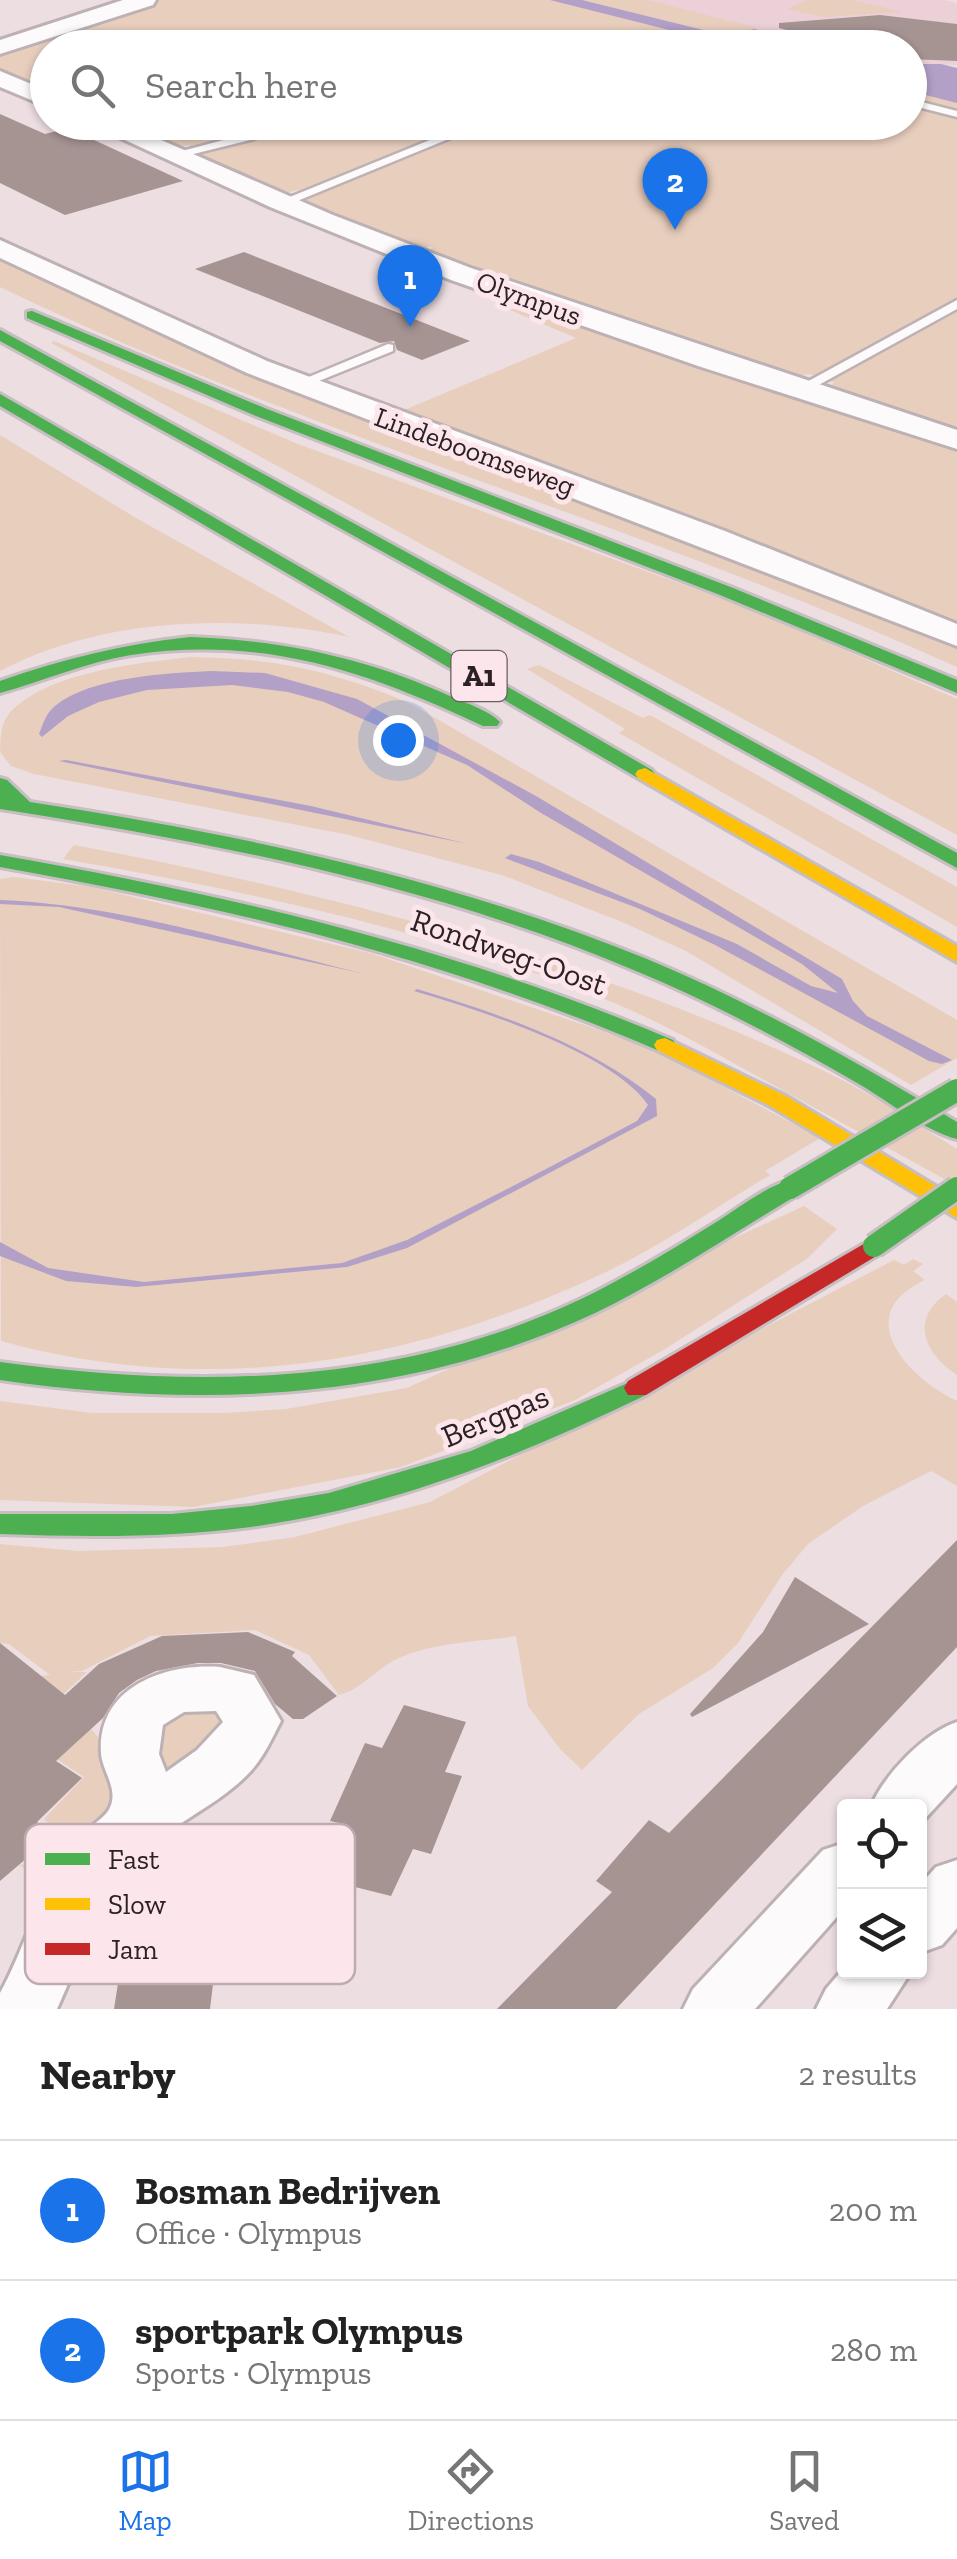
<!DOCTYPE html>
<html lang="en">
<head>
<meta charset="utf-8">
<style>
  :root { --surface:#fff; --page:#f6f6f6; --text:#222; --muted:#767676; --line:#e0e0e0; --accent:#1a73e8 }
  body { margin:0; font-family:"Zilla Slab",serif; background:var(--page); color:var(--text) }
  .controls { position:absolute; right:30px; bottom:30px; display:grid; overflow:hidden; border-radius:10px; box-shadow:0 2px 8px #0004 }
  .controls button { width:90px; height:90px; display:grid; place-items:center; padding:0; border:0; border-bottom:2px solid var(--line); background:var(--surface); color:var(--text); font:50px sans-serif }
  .you { position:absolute; left:398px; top:740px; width:35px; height:35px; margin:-25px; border:8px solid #fff; border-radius:50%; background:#1a73e8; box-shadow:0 0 0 15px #1a73e833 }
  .badge { display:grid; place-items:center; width:65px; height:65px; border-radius:50%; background:var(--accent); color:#fff; font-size:32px; font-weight:700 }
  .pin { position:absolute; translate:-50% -82px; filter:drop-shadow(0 2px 5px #0008) }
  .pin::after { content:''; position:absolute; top:52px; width:35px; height:30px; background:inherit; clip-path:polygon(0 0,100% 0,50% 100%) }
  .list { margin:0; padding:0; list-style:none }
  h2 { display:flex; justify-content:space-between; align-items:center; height:130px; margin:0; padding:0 40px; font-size:42px }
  h2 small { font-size:32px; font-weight:400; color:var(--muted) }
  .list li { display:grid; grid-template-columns:65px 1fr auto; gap:30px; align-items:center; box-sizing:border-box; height:140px; padding:0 40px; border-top:2px solid var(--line) }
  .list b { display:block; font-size:38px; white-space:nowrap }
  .list p { margin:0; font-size:32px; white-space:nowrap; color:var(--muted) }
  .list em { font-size:32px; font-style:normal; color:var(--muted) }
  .icon { flex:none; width:55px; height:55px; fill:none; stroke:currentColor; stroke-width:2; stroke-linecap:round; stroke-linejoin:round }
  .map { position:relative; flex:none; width:957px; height:2009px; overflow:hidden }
  .search { position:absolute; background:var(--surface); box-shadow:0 2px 8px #0004; left:30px; right:30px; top:30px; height:110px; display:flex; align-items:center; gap:25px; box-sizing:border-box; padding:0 35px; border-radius:55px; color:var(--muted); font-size:38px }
  .sheet { height:410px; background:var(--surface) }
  nav { display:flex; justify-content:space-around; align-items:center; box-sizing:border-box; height:140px; border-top:2px solid var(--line); background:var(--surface); font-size:28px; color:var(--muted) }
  nav a { display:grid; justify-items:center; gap:5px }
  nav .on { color:var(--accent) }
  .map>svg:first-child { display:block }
</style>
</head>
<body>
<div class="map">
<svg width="957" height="2009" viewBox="0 0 957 2009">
  <rect width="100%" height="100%" fill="#eddee2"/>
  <path fill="#ebd1d7" d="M582,0H945L957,3V65L910,64V48L824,47L805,41Z"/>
  <path fill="#e8cebd" d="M153,0H566L754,47L48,48L47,93L0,72V49Z
    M582,0H647L758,28L732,37Z
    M807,0H852L904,12L823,17L787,9Z
    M910,87L957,99V432L830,388L834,382L809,374L794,377L424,252L433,248L430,246L418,250L303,204L311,196L298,190L280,194L196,157L206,151L195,146L168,145L116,123L910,122Z
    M0,256L957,645V667C644,525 310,437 0,287Z
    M525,307L957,449V625L397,413L576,338L510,310Z
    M54,341L298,444L750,609L957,699V835L51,343Z
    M0,435L136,518L349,637C238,613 102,617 0,671Z
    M191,657C274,658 334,671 411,704L957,1020V1058L911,1085L686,951L622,922L502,875L349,835L34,774L11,766L0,752C1,739 0,726 8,715C44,672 139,663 191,657Z
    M539,665L643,718L650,715L957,887V927L619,733L625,729L527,669Z
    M74,845C330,893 590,959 826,1072C871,1093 914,1123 957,1149V1186C890,1149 823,1113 757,1076C708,1049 659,1021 607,1000C433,930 247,891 63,859Z
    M14,877L91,887L370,953L647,1046L820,1138L765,1171L770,1175C716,1207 663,1245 606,1272C413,1363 210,1399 1,1341L0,879Z
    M804,1206L837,1229L808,1258L665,1349L573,1401L401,1467L193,1507L0,1500V1401L92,1413H224L286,1409L407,1388Z
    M913,1259L923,1264L913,1271L925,1280C849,1315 908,1378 957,1401V1486L931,1471L863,1506L808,1544L782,1575L738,1643L713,1668L639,1714L582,1770L560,1749L528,1706L516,1636C479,1642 434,1642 399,1658C378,1667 361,1690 339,1695L309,1655L255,1630L150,1636L82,1671L67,1672H87L54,1703L93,1731L105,1747L114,1790L105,1816L59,1871L27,1870L19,1865L30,1864L61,1834L44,1819L84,1777L33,1743L41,1676L50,1675L9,1644L0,1643V1544L78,1551L223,1547L295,1537L430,1502L894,1260L904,1265Z
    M946,1294L957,1302V1375C925,1354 909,1320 946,1294Z
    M198,1707L219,1712L220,1736L170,1775L158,1764L161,1726L172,1717Z"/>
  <path fill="#b2a0c7" d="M550,0H582L732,37L754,29L824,47H737Z
    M941,64L957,68V103L910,91V64Z
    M211,671L265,673L357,699L536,796L842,979L853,1001L867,1016L952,1060L942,1064L929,1061L715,945L640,909L505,858L511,854L539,862L737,944L811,986L838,993L802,964L541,813L467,765L324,702L288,692L232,685L147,690L99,702L68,716L42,737L39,734C43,724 46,713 55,706C90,677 167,673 211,671Z
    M66,760L311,806L468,844L59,761Z
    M0,900C123,905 246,945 365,974L59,907L0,904Z
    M417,989C500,1014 588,1044 656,1099L657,1116L407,1248L347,1267L136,1287L66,1281L0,1256V1242L48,1268L144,1282L342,1263L407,1240L546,1169L637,1121L648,1105C612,1052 476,1009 414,991Z"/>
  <path fill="#a69493" d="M880,15L957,24V61L910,59V48H858L779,28V23Z
    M0,114L45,134L68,128L183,181L65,215L0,183Z
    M244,252L470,341L422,360L397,350L394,341L380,343L195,269Z
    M957,1540V1647L616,2009H497L612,1892L596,1881L649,1820L669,1833Z
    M795,1577L869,1624L692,1717L690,1714L763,1632Z
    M248,1632L295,1652L292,1656L337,1696L303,1719H293L275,1704L255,1671L221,1663H198L156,1671L137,1680L119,1693L103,1718L56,1761L82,1778L37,1822L55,1834L0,1881V1643L65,1695L99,1664L162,1636Z
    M404,1705L466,1722L445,1772L462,1776L431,1854L413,1849L391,1896L351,1886L355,1878L330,1868L348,1825L330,1821L365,1743L382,1748Z
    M159,1867L226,1870L218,1936L238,1937L233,1984H213L210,2009H114L127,1926L146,1927Z"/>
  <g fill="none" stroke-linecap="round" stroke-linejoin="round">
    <defs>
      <path id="lane" d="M676,45L699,48H671Z
        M910,99L957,111V117L910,105Z
        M272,122H287L254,139L173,159L167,155L246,134Z
        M474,122H490L285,206L275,203Z
        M957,300V309L804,393L792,390Z
        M388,344L393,345V351L304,387L292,384Z"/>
      <path id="street" d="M123,0H156L153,5L0,54V40Z
        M0,71L48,91V107L0,87Z
        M86,122H120L333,215L471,268L957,430V449L698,366L451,280L270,207Z
        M0,240L267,361L725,531L957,624V646L247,373L0,258Z
        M220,1667L254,1675L281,1721C271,1740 263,1759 248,1774C215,1808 169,1824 137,1859C95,1902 82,1956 57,2009H0V1993C21,1956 32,1913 55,1876C65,1858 77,1841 91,1827C96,1822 104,1817 108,1811C121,1791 102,1772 101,1753C97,1687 165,1663 220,1667ZM216,1711L223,1722L197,1750L166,1772L159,1754L163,1725L184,1712Z
        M957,1722V1784L921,1823L920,1806H871C885,1774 924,1733 957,1722Z
        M844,1843V1909L755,2009H683L693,1989L823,1850Z
        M957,1860V1928L942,1945L920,1953V1885L936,1867Z
        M844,1968V1972H911L887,2009H816L826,1989Z"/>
      <path id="fast" d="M32,311L267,409L733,588L957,680V693L720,595L256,416L27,318V312Z
        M0,330L957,853V868L0,341Z
        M0,394L652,770L655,774L652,778H638L0,406Z
        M190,637C282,640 368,658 452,697C468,704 488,710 500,722L497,726H483C367,671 262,635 131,655C86,662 44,681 0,693V681C63,659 123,644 190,637Z
        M0,778L7,780L30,802C240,834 450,879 647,959C755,1004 857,1062 957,1122V1139C924,1131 883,1097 852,1080C782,1040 711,1002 636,971C434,885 216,843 0,809Z
        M0,855C233,896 454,947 673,1040L676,1045L673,1050H657C441,957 230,908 0,867Z
        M790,1180L799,1182L802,1188L799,1194C732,1234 666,1279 595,1313C407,1401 202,1409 0,1380V1362C196,1389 397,1386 579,1300C627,1277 673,1249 718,1221C740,1207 765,1187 790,1180Z
        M637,1379L646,1381L650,1388L646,1395C520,1456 391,1508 251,1527C168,1538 84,1537 0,1534V1514H172L251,1506L329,1493L471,1451Z"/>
      <path id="slow" d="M645,768L957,946V962L638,778L635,774L638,770Z
        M665,1038L786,1096L957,1199V1218L770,1106L657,1050L654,1045L657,1040Z"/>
      <path id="jam" d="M874,1238L883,1240L887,1246L883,1252L646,1395H628L624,1388L628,1381Z"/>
    </defs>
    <use href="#lane" stroke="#bdb1b4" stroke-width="5"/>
    <use href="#street" stroke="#bdb1b4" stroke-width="6"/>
    <use href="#fast" stroke="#c6bec1" stroke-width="6"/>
    <use href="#slow" stroke="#c6bec1" stroke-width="6"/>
    <use href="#jam" stroke="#c6bec1" stroke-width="6"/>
    <use href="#lane" fill="#fcfafb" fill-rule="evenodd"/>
    <use href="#street" fill="#fcfafb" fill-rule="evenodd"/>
    <use href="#fast" fill="#4caf50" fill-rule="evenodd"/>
    <use href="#slow" fill="#ffc107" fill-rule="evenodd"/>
    <use href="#jam" fill="#c62828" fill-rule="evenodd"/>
    <defs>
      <path id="fast-bridge" d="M790,1188L957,1090
        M874,1246L957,1188"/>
    </defs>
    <use href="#fast-bridge" stroke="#c6bec1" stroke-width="28" stroke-linecap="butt"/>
    <use href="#fast-bridge" stroke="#4caf50" stroke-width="22"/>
  </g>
  <g text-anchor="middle" stroke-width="10" stroke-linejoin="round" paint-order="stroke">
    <g font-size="28" fill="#2b2124" stroke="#fce6eb">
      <text transform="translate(529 298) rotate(20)" y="10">Olympus</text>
      <text transform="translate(475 451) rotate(20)" y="10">Lindeboomseweg</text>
    </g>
    <rect fill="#fce6eb" stroke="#6a5c60" stroke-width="2.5" x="451.5" y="651" width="55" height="50" rx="8"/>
    <g font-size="30" font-weight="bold" fill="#2b2124">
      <text x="479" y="686">A1</text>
    </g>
    <g font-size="32" fill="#2b2124" stroke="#fce6eb">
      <text transform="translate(509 952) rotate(19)" y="11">Rondweg-Oost</text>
      <text transform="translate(495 1416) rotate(-23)" y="11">Bergpas</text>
    </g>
  </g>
  <rect x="25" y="1824" width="330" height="160" rx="15" fill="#fce6eb" stroke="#bdabaf" stroke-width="2.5"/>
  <rect x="45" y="1853" width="45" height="12" fill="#4caf50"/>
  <rect x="45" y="1898" width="45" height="12" fill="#ffc107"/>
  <rect x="45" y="1943" width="45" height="12" fill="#c62828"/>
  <g font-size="28" fill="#2b2124">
    <text x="108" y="1869">Fast</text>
    <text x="108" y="1914">Slow</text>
    <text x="108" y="1959">Jam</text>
  </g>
</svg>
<div class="controls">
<button><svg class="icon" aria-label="locate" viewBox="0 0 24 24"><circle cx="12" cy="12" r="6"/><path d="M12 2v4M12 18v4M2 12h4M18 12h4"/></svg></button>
<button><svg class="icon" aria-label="layers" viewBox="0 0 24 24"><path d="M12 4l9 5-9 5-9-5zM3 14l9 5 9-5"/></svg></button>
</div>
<div class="you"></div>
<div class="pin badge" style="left:410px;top:327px">1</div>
<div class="pin badge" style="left:675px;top:230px">2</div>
<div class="search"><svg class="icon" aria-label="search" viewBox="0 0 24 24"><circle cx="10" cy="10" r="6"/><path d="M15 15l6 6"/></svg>Search here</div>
</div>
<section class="sheet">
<h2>Nearby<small>2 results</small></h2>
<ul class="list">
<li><span class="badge">1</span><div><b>Bosman Bedrijven</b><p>Office · Olympus</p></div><em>200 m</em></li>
<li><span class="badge">2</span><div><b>sportpark Olympus</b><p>Sports · Olympus</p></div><em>280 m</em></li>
</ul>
</section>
<nav>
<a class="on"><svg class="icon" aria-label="map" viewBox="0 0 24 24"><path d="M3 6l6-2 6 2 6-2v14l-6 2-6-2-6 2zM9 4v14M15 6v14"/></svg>Map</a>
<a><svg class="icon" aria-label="directions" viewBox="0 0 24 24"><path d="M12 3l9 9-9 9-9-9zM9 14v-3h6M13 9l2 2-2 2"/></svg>Directions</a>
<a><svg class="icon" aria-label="saved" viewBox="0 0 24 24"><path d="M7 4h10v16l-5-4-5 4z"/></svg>Saved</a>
</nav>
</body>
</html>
